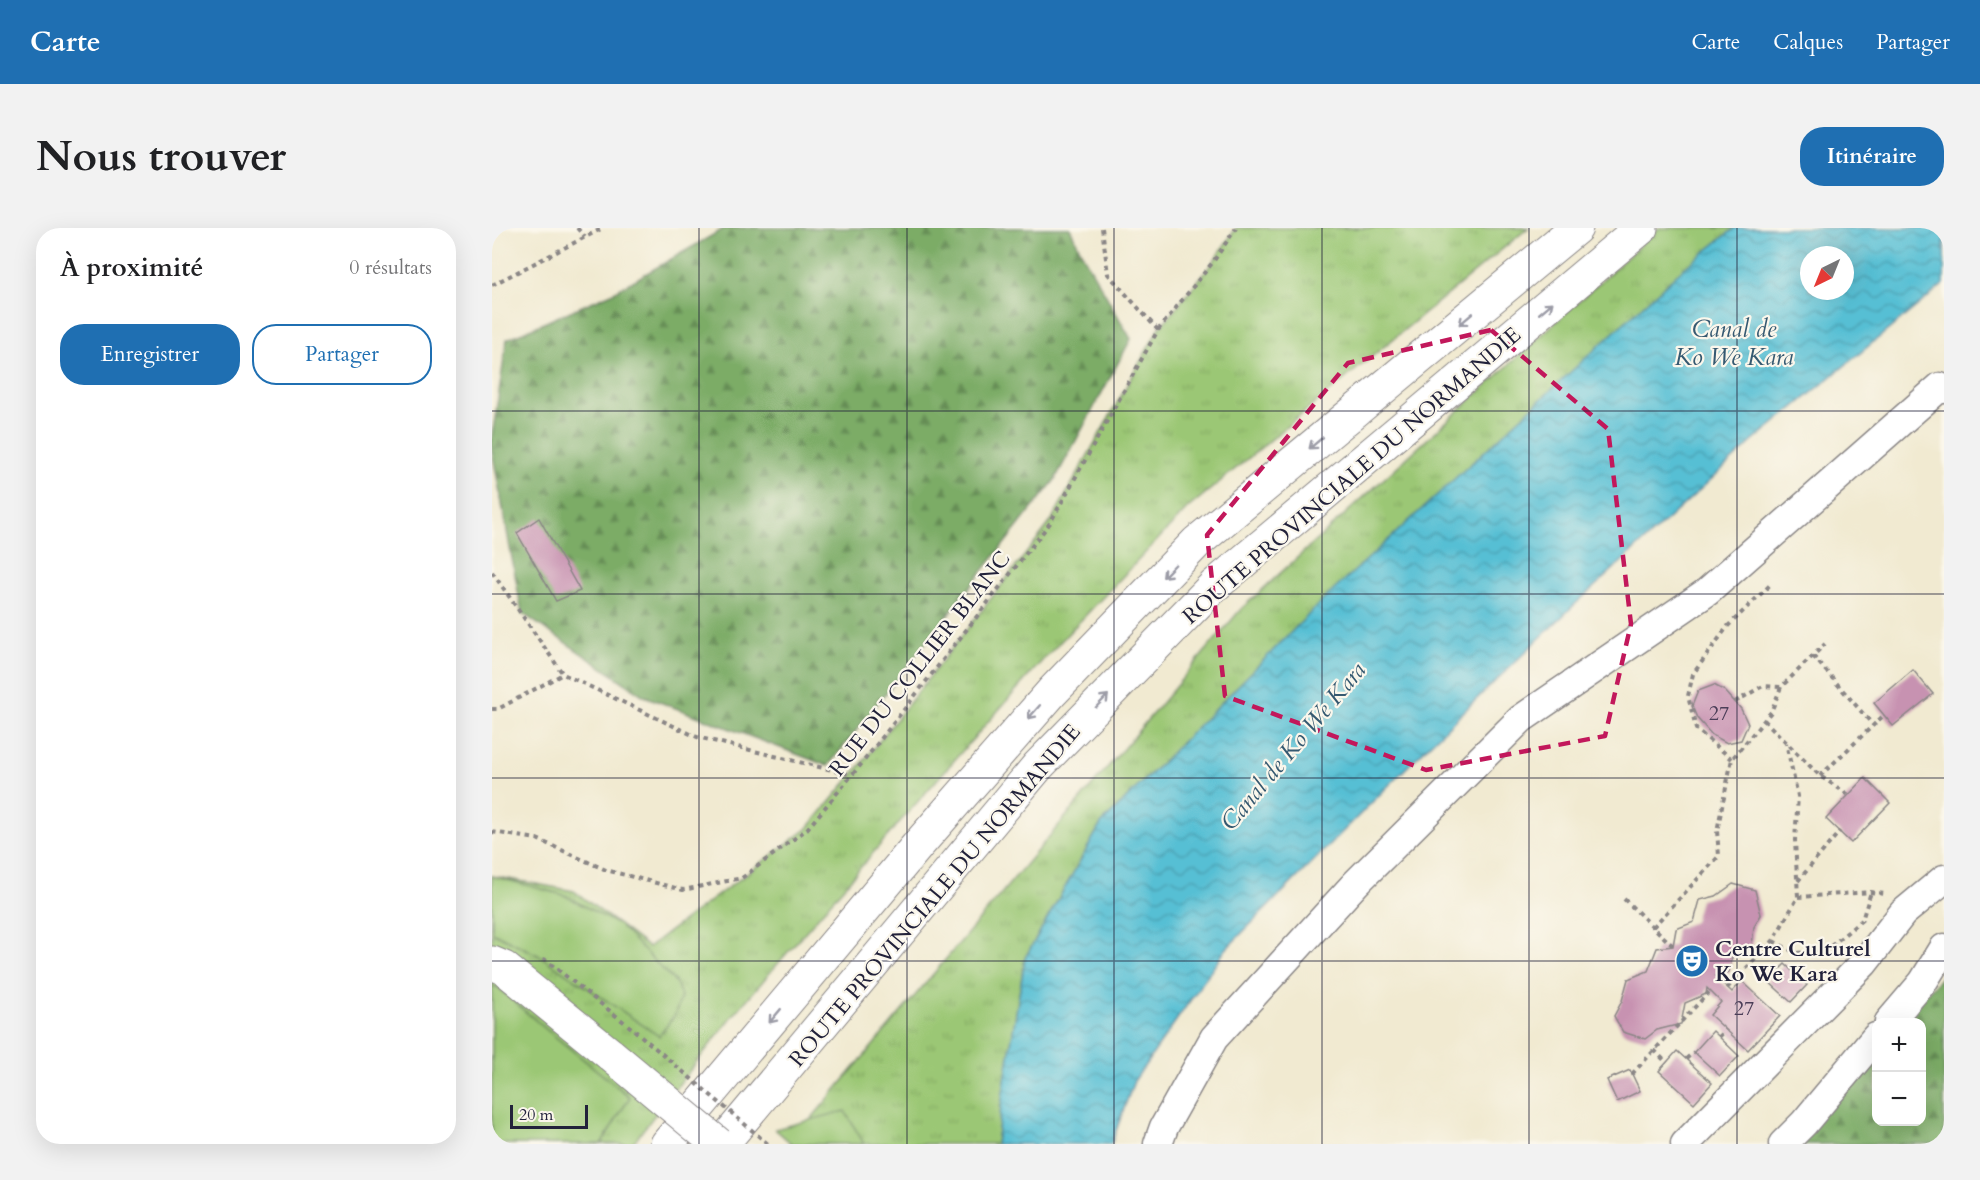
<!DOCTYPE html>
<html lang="fr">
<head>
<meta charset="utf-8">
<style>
  :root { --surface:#fff; --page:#f2f2f2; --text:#202124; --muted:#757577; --line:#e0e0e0; --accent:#1f6fb2 }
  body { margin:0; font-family:Cardo,serif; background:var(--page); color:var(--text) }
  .controls { position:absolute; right:18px; bottom:18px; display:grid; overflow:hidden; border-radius:12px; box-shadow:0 6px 24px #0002 }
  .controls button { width:54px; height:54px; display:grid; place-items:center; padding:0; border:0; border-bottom:2px solid var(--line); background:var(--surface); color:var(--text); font:30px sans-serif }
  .compass { position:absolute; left:1308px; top:18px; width:54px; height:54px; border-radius:50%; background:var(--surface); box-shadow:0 6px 24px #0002; rotate:223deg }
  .scale { position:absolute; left:18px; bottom:15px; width:78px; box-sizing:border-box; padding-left:6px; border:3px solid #22223b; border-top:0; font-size:16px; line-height:21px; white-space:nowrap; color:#22223b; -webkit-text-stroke:4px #fbf7ec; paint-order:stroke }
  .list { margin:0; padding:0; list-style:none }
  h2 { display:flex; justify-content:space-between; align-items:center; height:78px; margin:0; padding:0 24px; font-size:26px }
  h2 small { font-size:20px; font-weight:400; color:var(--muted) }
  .actions { display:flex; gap:12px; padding:18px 24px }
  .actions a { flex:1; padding:14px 0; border:2px solid var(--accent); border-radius:24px; text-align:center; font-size:21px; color:var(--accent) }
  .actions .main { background:var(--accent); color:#fff }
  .map { position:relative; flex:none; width:1452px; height:916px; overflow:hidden; border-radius:24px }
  header { display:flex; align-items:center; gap:36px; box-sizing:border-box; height:84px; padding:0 30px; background:var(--accent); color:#fff }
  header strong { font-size:28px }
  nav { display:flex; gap:33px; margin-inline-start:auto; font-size:21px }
  .intro { display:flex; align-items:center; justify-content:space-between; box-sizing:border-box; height:144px; padding:0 36px }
  h1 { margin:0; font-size:42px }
  .button { padding:15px 27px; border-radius:24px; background:var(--accent); color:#fff; font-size:21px; font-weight:700 }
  main { display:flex; gap:36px; padding:0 36px }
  aside { flex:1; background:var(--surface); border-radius:24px; box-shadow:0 6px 24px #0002 }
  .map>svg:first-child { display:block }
</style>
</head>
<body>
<header>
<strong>Carte</strong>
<nav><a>Carte</a><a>Calques</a><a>Partager</a></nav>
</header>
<div class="intro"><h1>Nous trouver</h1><a class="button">Itinéraire</a></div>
<main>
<aside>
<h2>À proximité<small>0 résultats</small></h2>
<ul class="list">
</ul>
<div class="actions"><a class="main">Enregistrer</a><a>Partager</a></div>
</aside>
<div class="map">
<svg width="1452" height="916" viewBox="0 0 1452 916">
  <defs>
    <pattern id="grass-tufts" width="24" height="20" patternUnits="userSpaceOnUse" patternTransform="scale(1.5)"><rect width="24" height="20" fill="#9bc774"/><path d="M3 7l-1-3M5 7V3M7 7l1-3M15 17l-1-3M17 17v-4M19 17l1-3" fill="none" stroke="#85ab65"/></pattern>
    <pattern id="forest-firs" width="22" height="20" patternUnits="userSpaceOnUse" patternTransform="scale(1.5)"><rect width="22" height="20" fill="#7cac66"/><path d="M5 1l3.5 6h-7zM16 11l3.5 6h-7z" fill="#658c55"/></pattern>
    <pattern id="water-waves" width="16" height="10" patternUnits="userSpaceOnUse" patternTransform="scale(1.5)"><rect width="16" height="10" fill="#57bfd4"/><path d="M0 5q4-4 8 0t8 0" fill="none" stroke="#489bad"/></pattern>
  </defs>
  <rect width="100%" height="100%" fill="#fbf7ec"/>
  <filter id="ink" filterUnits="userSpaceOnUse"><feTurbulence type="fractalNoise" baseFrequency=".0167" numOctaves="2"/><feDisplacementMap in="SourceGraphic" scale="12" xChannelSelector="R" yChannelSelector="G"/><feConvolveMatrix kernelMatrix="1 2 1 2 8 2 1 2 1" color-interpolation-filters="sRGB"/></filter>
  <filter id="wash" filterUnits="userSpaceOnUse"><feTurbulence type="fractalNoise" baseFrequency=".008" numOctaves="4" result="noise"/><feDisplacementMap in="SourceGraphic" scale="24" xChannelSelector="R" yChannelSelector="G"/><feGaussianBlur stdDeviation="1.35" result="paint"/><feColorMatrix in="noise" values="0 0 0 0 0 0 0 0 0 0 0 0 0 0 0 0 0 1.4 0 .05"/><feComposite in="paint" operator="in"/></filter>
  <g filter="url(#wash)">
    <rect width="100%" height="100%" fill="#f1ead1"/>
    <path fill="url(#grass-tufts)" stroke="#5e7458" stroke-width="1.5" d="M744,0H1036L696,280L550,433L406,596L240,789L140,916H0V648L82,663L156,719L315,601L371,534L558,295L666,102L721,34Z
      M1167,0H1243L1186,46L832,372L609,596L533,730L511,865L504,916H298L749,381Z"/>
    <path fill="url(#forest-firs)" stroke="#4f6750" stroke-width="1.5" d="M233,0H578L592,29L639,111L562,253L336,538L152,468L30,385L0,222V209L15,111L122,64Z
      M1452,746V916H1301L1384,822V894H1430V794H1409Z"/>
    <path fill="#9bc774" stroke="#5e7458" stroke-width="1.5" d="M0,648L72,667L127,697L184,755L189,768L184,785L167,808L48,728L0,704Z
      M0,758L6,760L56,803L138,869L109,916H0Z
      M353,883L372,916H300L283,901Z"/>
    <path fill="url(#water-waves)" stroke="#3c7088" stroke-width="1.5" fill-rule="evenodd" d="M1243,0H1452V56L1261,213L1079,380L935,519L734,721L642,853L619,916H504L511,865L533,730L609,596L831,372L1186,45ZM1317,27H1353V63H1317Z"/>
    <g id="blocks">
      <path fill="#c792b1" d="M47,290L88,363L64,373L25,305Z
        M1421,442L1441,466L1401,498L1382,475Z
        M1222,457L1233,463L1249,481L1256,496L1249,512L1235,515L1220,507L1205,490L1200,478L1206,463Z
        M1373,550L1398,575L1359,615L1334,591Z
        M1241,656L1263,662L1269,687L1262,699L1260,718L1241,724L1237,744L1223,748L1240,764L1250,753L1288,788L1256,822L1218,787L1229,774L1215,760L1214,766L1193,775L1189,796L1165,802L1153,811L1131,804L1122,788L1130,773L1136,751L1156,743L1165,720L1181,718L1184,701L1202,694L1208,672L1224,668Z
        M1293,736L1315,757L1299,774L1276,753Z
        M1221,803L1247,828L1228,848L1202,824Z
        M1185,823L1220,855L1202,875L1167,843Z
        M1138,842L1148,863L1125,874L1115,852Z"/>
    </g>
  </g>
  <g filter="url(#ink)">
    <use href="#blocks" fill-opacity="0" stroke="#8a8686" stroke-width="1.5"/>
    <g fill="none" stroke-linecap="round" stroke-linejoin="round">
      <defs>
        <path id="minor" d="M1397,794L1431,754L1452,720
          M666,916L672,899L722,810L864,655L1029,491L1215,364L1448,159L1452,161
          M1193,916L1372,735L1411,685L1452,651
          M1291,916L1312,895L1384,809"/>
        <path id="major" d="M0,735L12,740L119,827"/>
        <path id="highway" d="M175,916L426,617L560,464L705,314L1084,0
          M230,916L546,538L722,358L1149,0"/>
      </defs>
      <use href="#minor" stroke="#8a8686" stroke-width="31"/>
      <use href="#major" stroke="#8a8686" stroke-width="35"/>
      <use href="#highway" stroke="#8a8686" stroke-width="35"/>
      <path stroke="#8a8686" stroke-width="4" stroke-dasharray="4.5 4.5" stroke-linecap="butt" d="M85,0L93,9
        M610,0L616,46L666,102
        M0,57L111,0
        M0,344L71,446L205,509L360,547
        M1321,428L1381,497
        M1243,474L1271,458L1289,459
        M0,481H6L71,446
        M1272,492L1328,548L1357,567
        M1240,531L1204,501L1196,468L1201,446L1236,398L1280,355
        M1328,548L1392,487
        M0,604L45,611L114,642L191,662L250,650L315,601L371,534L558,295L666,102L721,34L744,0
        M1306,653L1348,603
        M1306,669L1379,664L1393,666
        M1132,671L1181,718
        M1161,699L1227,628L1225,603L1240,531L1279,484L1289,459L1333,416
        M1281,713L1304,725L1333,723L1370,692L1379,664
        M51,730L142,802
        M1235,760L1281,713L1306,669L1303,612L1306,568L1294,515
        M1227,809L1234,802
        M1162,822L1175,835
        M1194,831L1202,824
        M1140,846L1218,763"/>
      <use href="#minor" stroke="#fff" stroke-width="28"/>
      <use href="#major" stroke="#fff" stroke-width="33"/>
      <use href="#highway" stroke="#fff" stroke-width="33"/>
      <defs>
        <path id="major-bridge" d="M119,827L226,916"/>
      </defs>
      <use href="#major-bridge" stroke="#8a8686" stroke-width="35" stroke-linecap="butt"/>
      <path stroke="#8a8686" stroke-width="4" stroke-dasharray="4.5 4.5" stroke-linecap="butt" d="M142,802L276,916"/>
      <use href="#major-bridge" stroke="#fff" stroke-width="33"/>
    </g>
    <defs><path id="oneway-shaft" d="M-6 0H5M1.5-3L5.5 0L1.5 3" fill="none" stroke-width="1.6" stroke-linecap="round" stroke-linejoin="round" transform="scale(1.5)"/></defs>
    <g stroke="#9c9ca7">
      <use href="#oneway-shaft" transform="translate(1054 80) rotate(-40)"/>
      <use href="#oneway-shaft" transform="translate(974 91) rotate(140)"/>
      <use href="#oneway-shaft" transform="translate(824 215) rotate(140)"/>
      <use href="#oneway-shaft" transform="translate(677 343) rotate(134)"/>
      <use href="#oneway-shaft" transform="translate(610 473) rotate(-46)"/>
      <use href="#oneway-shaft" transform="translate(542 484) rotate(131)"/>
      <use href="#oneway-shaft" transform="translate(283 788) rotate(130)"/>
    </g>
  </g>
  <path fill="none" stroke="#c2185b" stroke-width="4.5" stroke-dasharray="12 8" stroke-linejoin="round" d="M999,102L1116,201L1139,396L1113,508L934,542L733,468L715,307L856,135Z"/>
  <path fill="none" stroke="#22223b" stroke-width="1.5" stroke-opacity="0.55" d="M207,0V916M415,0V916M622,0V916M830,0V916M1037,0V916M1245,0V916M0,183H1452M0,366H1452M0,550H1452M0,733H1452"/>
  <defs>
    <symbol id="theatre-disc" viewBox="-11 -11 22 22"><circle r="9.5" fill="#1f6fb2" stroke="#fbf7ec"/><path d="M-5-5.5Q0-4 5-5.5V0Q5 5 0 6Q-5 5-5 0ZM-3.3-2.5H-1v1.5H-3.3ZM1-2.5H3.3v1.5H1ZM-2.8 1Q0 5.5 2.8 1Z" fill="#fff"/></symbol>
  </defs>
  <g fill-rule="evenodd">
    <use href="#theatre-disc" x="1181" y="714" width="38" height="38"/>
  </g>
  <g text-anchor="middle" stroke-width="4.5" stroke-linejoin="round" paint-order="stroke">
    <g font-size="20" fill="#4b3e58">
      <text x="1227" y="492">27</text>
      <text x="1252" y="787">27</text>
    </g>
    <g font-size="22" fill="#22223b" stroke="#fbf7ec">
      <text transform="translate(859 247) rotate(-41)" y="8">ROUTE PROVINCIALE DU NORMANDIE</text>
      <text transform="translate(427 435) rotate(-52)" y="8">RUE DU COLLIER BLANC</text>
      <text transform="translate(442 667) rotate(-50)" y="8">ROUTE PROVINCIALE DU NORMANDIE</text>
    </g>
    <g font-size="22" font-weight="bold" fill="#22223b" stroke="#fbf7ec" text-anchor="start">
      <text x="1223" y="728">Centre Culturel<tspan x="1223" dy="25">Ko We Kara</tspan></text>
    </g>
    <g font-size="24" font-style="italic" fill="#355971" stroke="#fbf7ec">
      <text x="1242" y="109">Canal de<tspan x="1242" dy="28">Ko We Kara</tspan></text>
      <text transform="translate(801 518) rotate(-50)" y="8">Canal de Ko We Kara</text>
    </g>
  </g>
</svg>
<div class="controls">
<button>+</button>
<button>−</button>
</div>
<svg class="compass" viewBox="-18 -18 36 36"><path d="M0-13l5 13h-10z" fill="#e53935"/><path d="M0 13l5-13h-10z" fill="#757577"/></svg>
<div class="scale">20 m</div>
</div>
</main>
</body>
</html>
